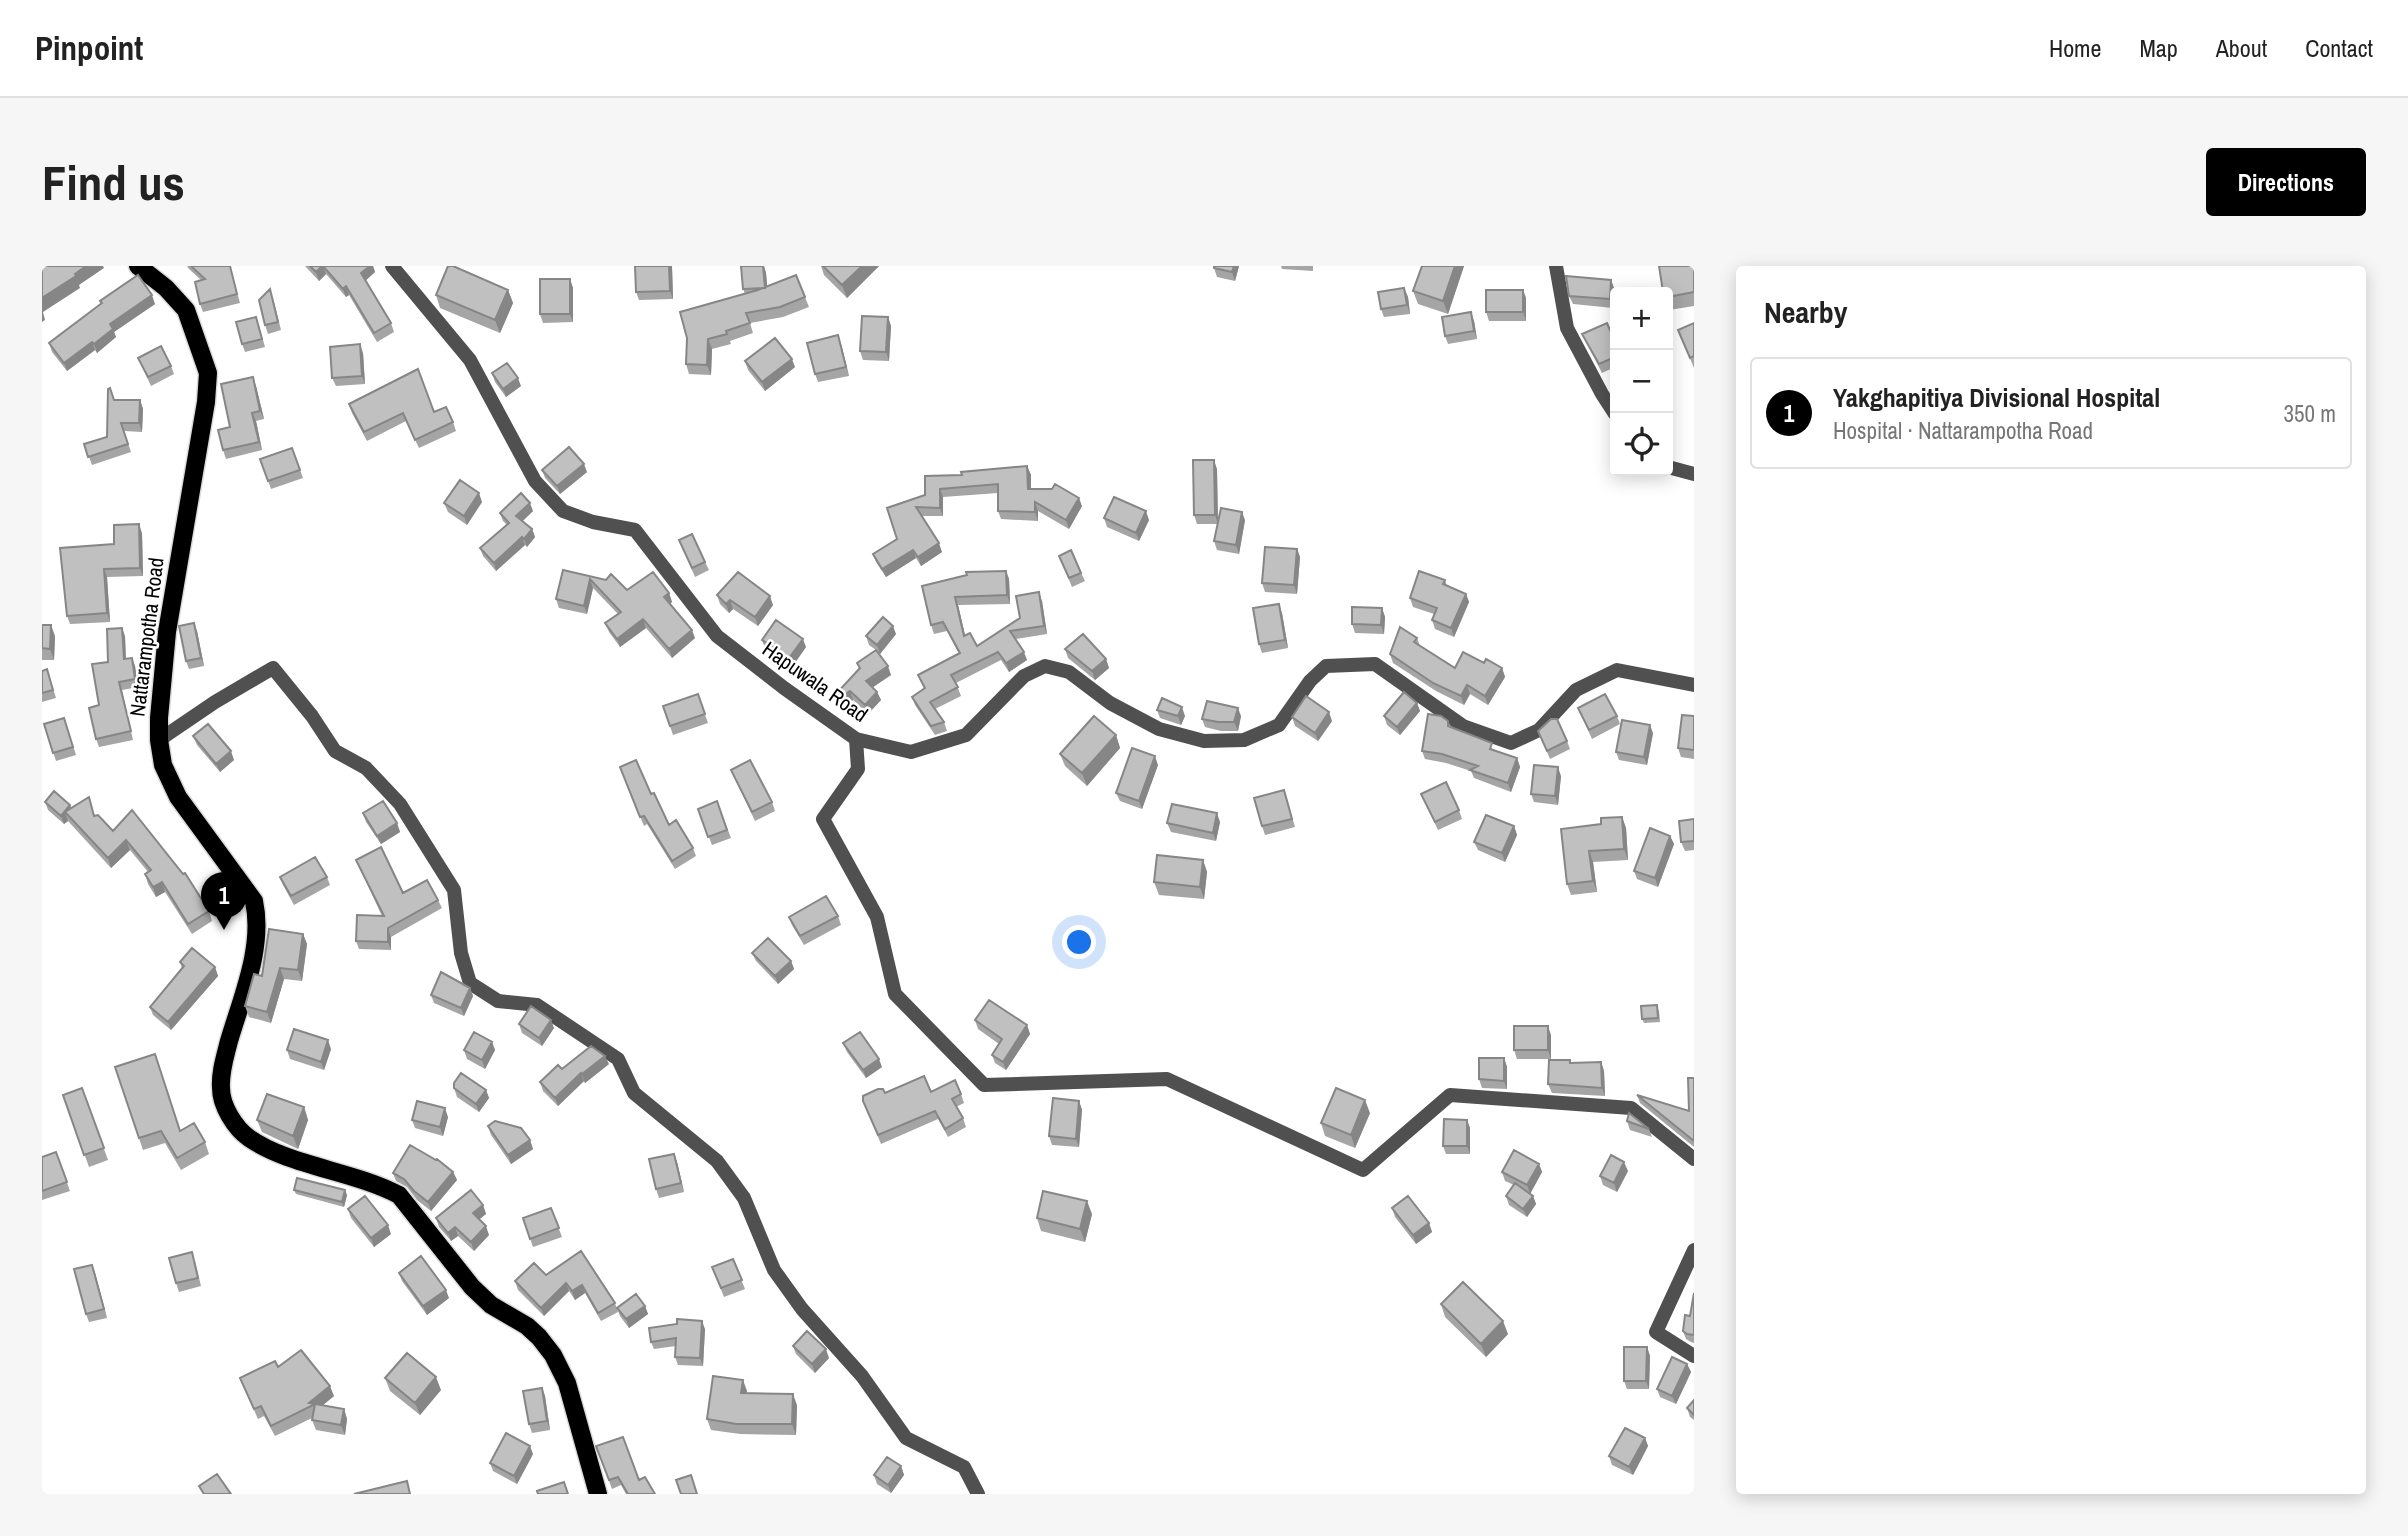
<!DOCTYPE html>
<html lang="en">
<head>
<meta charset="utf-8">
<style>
  :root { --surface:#fff; --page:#f6f6f6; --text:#222; --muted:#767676; --line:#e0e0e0; --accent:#000 }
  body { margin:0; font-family:"Archivo Narrow",sans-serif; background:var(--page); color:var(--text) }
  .controls { position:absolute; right:21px; top:21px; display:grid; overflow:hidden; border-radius:7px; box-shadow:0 4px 18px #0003 }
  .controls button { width:63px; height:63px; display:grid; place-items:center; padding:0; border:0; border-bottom:2px solid var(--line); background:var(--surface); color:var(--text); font:35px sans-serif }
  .you { position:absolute; left:1038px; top:677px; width:24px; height:24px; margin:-18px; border:5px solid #fff; border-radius:50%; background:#1a73e8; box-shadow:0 0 0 10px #1a73e833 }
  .badge { display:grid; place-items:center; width:46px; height:46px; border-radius:50%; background:var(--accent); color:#fff; font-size:23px; font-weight:700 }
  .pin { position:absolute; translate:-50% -58px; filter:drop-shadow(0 2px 4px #0008) }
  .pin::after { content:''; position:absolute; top:37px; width:24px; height:21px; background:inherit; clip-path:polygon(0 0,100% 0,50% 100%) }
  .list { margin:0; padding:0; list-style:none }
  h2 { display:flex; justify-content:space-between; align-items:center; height:91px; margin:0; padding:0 28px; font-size:30px }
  h2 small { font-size:23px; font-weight:400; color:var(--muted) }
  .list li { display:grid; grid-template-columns:46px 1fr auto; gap:21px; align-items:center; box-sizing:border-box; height:112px; margin:0 14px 14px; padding:0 14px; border:2px solid var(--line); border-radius:7px }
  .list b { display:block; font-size:26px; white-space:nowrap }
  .list p { margin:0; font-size:23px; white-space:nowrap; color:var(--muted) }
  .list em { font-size:23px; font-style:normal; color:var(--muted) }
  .icon { flex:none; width:38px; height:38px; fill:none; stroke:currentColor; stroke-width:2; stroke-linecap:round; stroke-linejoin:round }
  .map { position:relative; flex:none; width:1652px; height:1228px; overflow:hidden; border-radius:7px }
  header { display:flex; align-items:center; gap:42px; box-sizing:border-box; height:98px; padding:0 35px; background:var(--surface); border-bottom:2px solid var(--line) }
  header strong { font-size:33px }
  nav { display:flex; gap:38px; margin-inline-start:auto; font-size:24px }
  .intro { display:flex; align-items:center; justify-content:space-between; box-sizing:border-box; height:168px; padding:0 42px }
  h1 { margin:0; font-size:49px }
  .button { padding:18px 32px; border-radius:7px; background:var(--accent); color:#fff; font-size:24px; font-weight:700 }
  main { display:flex; gap:42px; padding:0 42px }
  aside { flex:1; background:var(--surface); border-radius:7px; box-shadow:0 4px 18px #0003 }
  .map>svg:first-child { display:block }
</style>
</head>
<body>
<header>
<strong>Pinpoint</strong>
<nav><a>Home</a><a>Map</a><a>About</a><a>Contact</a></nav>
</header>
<div class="intro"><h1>Find us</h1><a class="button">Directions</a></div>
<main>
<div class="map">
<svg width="1652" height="1228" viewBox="0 0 1652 1228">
  <rect width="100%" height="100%" fill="#fff"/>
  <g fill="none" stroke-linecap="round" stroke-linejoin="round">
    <defs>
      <path id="primary" d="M96,0L124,22L144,44L166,107L164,136L125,366L117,452V474L121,499L136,531L212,635C222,681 200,731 187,775C183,791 178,806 179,822C179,840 193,862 207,872C247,900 312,905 357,929L430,1021L449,1039L485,1060L497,1071L511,1089L525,1117L556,1228"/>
    </defs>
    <use href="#primary" stroke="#dbdbdb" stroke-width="21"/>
    <path stroke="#505050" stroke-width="14" d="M350,0L428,94L493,215L521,245L551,256L593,264L675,370L742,422L814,473L869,486L924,469L982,410L1003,400L1027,406L1068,437L1117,463L1162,475L1202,474L1237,459L1268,415L1284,400L1333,398L1421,460L1469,477L1497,464L1534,424L1575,404L1652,419
      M814,473L816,503L781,553L835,651L853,728L942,819L1125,813L1321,904L1408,829L1589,842L1652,893
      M117,474L173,436L231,402L270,450L293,485L324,502L358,538L412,624L419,687L428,717L456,735L495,739L576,793L592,827L675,895L702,932L732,1004L760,1043L820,1110L864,1172L922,1201L936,1228
      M1652,984L1614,1066L1652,1090"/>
    <path stroke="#505050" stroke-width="14" d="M1514,0L1525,62L1560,128L1573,148
      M1626,201L1652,208"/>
    <use href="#primary" stroke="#000" stroke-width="18"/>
  </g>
  <path fill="#a5a5a5" d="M145,0H188L198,37L161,46L158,38L159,14L147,3Z
    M263,0H331L333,6L323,15L349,57L352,66L335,76L307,29L304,31L284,8L277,15Z
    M630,0L631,33L597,34L594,26Z
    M722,0L724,7L725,21L754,9L767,41L741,51L708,57L711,67L688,75L689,78L670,83L669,109L647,108L644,98L703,28L701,23Z
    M779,0H837L805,32L782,9Z
    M1172,0H1197L1193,15L1175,11L1172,2Z
    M1239,0H1271V5L1240,3Z
    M1422,0L1406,48L1376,38L1371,25Z
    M1652,0V40L1627,44L1626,41V26Z
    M528,13L531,22V56L501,57L498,48Z
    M1569,14L1572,22L1571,42L1531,38L1527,30Z
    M1362,22L1366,31L1368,48L1342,51L1339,43Z
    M466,24L471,37L458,67L398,42L394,29Z
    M1481,24L1484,32V55H1447L1444,46Z
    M231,32L239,64L226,68L223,59Z
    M58,35L113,38L72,66L74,71L55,87L53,84L25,105L10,86L7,77L59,38Z
    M846,51L849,60L847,95L821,94L818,85Z
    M1432,55L1435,73L1406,78L1403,70Z
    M1652,57V102L1636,64Z
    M217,60L223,81L203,86L200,78Z
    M1540,68L1573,76V101L1560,107L1544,76Z
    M799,78L807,110L776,116L773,108Z
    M321,87L323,118L294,120L290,112Z
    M96,92L129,100L132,108L109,120Z
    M703,95L753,101L723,125L706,104Z
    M450,107L479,120L464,131L453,116Z
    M214,120L222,153L214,155L220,184L184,193L181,184L188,161Z
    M72,134H98L101,143L100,166L82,165L89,186L50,199L42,178L65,171Z
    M307,138L392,146L411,156L414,165L377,182L364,155L325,175L310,147Z
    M250,182L261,212L229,223L218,193Z
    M985,200L989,209V223L1040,240L1027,263L996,245V255L959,253L956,245V227L901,231V250H880L900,286L879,300L874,292L844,311L834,296L831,288L855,273L883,229L920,209Z
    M1175,203L1176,254H1203L1197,288L1175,284L1172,275L1176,258H1155L1152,249Z
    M500,204L545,206L518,228L503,212Z
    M440,236L425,259L406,246L402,237Z
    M491,245L481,255L490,263L493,271L485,281L483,279L454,305L441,290L438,282L465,259L461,255L458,247Z
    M1062,252L1107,254L1097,275L1065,261Z
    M100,267L101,310L65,311L68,356L28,358L25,350L72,278Z
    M637,274L663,296L667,304L653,311Z
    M1255,283L1258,291L1255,328L1223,326L1220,317Z
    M1017,290L1039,307L1043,315L1030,321Z
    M521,304L585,324L627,327L630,336L628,338L653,372L630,392L604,362L578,381L567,366L563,357L576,348L551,322L545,348L517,342L514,333Z
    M964,305L967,313L968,338L916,339L923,369L935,380L978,352L1000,335L1005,368L974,373L985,394L967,406L959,394L914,417L919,430L893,443L902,456L905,465L893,469L873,439L870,431L882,423L876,409L917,388L905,365L892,368L889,359L880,320Z
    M1403,314L1405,320L1424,328L1427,336L1412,371L1393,363L1390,354L1392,348L1371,341L1368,332Z
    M675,329L731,339L716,360L691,343L687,347L678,338Z
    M1340,342L1343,351L1342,368L1313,367L1310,358Z
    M1240,347L1246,382L1220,387L1217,378Z
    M0,359L13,370L12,394H0Z
    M155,365L162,400L147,403L144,395Z
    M854,368L838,388L835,386L849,409L830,421L835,426L839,434L826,448L811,434L799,443L795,439L792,430L817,403L815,397L834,384L827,379L824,370Z
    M83,370L84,393L90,392L93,400L96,421L80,424L91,474L57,481L54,473L57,439L66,396Z
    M1375,372L1378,380L1413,402L1442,397L1460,402L1463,411L1446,439L1428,428L1422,439L1394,425L1351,397L1348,388Z
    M720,374L764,381L750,401L723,382Z
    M1023,383L1064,393L1067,402L1053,414L1026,392Z
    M5,403L14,432L0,436V405Z
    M656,428L666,457L631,469L621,440Z
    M1375,437L1378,445L1358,469L1345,459L1342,450Z
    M1536,442L1575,450L1578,458L1550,473Z
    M1115,444L1143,450L1139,459L1118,452Z
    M1199,450L1196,465H1179L1163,461L1160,453Z
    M1652,450V493L1639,491L1636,482Z
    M1250,451L1290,455L1276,475L1253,460Z
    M1406,455L1409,461L1453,484L1475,492L1478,501L1469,526L1432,512L1429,505L1404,497L1383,493L1380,485Z
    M2,458L25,460L34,489L14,495Z
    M1496,465L1525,475L1528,483L1508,493Z
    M1611,467L1605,499L1577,494L1574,486Z
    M1074,469L1078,482L1045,520L1023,500L1018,488Z
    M151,470L192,494L178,506L155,479Z
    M1116,499L1100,543L1078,535L1074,527Z
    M578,501L609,528L627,559L651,582L654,590L633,603L605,558L602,560Z
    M689,504L730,536L733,545L713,555Z
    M1519,510L1516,539L1492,536L1489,528Z
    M1379,528L1417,544L1420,553L1396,564Z
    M1245,533L1253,561L1223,569L1220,560Z
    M675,535L689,572L670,579L656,543Z
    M3,536L28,539L29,542L53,550L71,565L90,544L167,645L170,655L150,668L123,626L114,631L106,618L103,608L106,606L88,584L69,602L26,555L22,558L6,544Z
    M321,547L355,557L358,566L339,578L324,556Z
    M1580,551L1584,562L1586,594L1551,596L1555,626L1529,629L1525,618L1559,558Z
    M1652,553V584L1643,585L1639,576Z
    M1178,556L1174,575L1129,566L1125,557Z
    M1472,560L1475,569L1463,596L1436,584L1432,576Z
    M1628,570L1632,578L1616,621L1595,613L1592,605Z
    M314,594L361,627L396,634L400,642L349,671V684L317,683L314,675L340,650Z
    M1161,594L1165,606L1162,633L1117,629L1112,616Z
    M238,611H285L288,619L252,639L241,619Z
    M796,650L799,659L762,679L750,659L747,651Z
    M261,668L265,678L260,715L242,713L229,757L207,751L203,740L220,710Z
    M710,687L749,695L752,703L736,718L714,695Z
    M138,696L173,701L176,710L129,764L111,749L108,741L140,702Z
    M428,722L431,730L422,750L392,737L389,729Z
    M1617,744L1618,756L1602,757L1600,753Z
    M933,754L985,759L988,768L964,804L953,797L950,789L957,778L936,763Z
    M477,758L512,762L500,780L480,767Z
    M1509,769V793H1475L1472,784Z
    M450,776L453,784L443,803L425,793L422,784Z
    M801,777L840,801L824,812L805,786Z
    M289,783L282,804L248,793L245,784Z
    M1462,792L1465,801V823L1440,822L1437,813Z
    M1528,794L1529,797L1559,796L1562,805L1563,830L1510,827L1506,818Z
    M567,798L543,817L542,815L516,840L501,825L498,816L520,803Z
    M73,801L139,865L163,876L167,888L139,904L123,877L101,884Z
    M1652,812V881L1598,837L1595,829L1647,845Z
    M40,822L66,894L47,901L21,829Z
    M412,822L444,824L447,832L437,846L415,831Z
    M889,826L919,828L922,837L914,841L921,852L924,861L906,871L896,853L839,878L821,835L843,827Z
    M1037,835L1040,844L1037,881L1010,879L1007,870Z
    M262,841L266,854L256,883L220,866L215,854Z
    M1328,847L1313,882L1283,870L1279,857Z
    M406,851L401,870L373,862L370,854Z
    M1425,854L1428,862V888H1404L1401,880Z
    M1585,855L1607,863L1610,871L1588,864Z
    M446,860L488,874L491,883L469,898L449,869Z
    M14,886L28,925L0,934V891Z
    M632,888L635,896L642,926L617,932L614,923Z
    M1497,898L1500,906L1488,928L1491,930L1494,938L1485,951L1467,939L1464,930L1472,919L1463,915L1460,906Z
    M1586,905L1575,926L1561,919L1558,910Z
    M411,906L415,914L389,945L375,934L365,921L354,915L351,907Z
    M252,924L305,929L302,941L254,928Z
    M441,939L444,948L437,953L447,969L432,985L416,970L409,975L397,961L394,952Z
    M509,942L520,971L491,981L481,952Z
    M1350,942L1387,957L1390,966L1374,978L1353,951Z
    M306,943L349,968L332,981L309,952Z
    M1050,948L1043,976L999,965L995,952Z
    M539,985L573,1037L576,1046L559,1055L543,1027L533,1034L527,1025L502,1050L476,1024L473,1015L504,1009Z
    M691,993L703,1023L682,1031L670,1001Z
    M153,995L159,1020L137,1026L134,1017Z
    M53,1007L65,1052L47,1056L44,1048Z
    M357,1007L407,1032L385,1049L360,1015Z
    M1652,1027V1077L1649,1076L1644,1073L1641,1065L1648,1050Z
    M1399,1038L1466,1068L1444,1091L1403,1051Z
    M603,1040L606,1048L587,1062L578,1050L575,1042Z
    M663,1063L661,1100L636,1099L633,1091L634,1080L612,1083L609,1076Z
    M751,1080L787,1092L773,1107L754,1088Z
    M1605,1081L1608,1090L1607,1123H1585L1582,1115Z
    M1645,1098L1649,1106L1634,1138L1618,1131L1615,1123Z
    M236,1101L292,1130L281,1139L302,1143L305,1153L303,1169L274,1164L270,1154V1152L233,1170L222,1150L216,1153L198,1112Z
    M343,1112L399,1124L378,1149L348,1125Z
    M701,1114L704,1127L755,1139L754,1169L698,1168L669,1164L665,1153Z
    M500,1122L503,1130L508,1164L490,1167L487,1158Z
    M1652,1134V1154L1648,1151L1645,1142Z
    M1603,1172L1606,1180L1591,1209L1570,1199L1567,1190Z
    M554,1180L613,1228H584L579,1219L570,1223Z
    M491,1188L475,1218L451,1205L448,1197Z
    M859,1200L862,1209L849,1227L835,1218L832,1209Z"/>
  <path fill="#868686" d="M44,0H61L62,2L37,19L38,22L1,46L3,54L0,56V32Z
    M281,0L284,8L277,15L274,6Z
    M328,0H331L333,6L322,16L319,7Z
    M627,0H630L631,33L628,25Z
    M722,0L724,7L726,30L723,22Z
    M820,0H837L805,32L800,19Z
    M1192,0H1197L1193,15L1190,6Z
    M1413,0H1422L1406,48L1401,35Z
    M528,13L531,22V56L528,48Z
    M1569,14L1572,22L1571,42L1568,33Z
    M304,20L307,29L304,31L301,23Z
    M1362,22L1366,31L1368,48L1365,39Z
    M466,24L471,37L458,67L453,54Z
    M1481,24L1484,32V55L1481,46Z
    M110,29L113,38L72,66L74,71L55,87L52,78L68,58Z
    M1429,46L1432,55L1435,73L1432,65Z
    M846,51L849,60L847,95L844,86Z
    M796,69L799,78L807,110L804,101Z
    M666,73L670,83L669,109L665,99Z
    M50,76L53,84L25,105L22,97Z
    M318,78L321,87L323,118L320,110Z
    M750,93L753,101L723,125L720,116Z
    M211,111L214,120L222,153L218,145Z
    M476,112L479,120L464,131L461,123Z
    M98,134L101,143L100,166L97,157Z
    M210,147L214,155L220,184L217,176Z
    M1172,194L1175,203L1176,258L1173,249Z
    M542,198L545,206L518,228L515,220Z
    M985,200L989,209V232L986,223Z
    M898,223L901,231V250L898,242Z
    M437,227L440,236L425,259L422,250Z
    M1037,232L1040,240L1027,263L1024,254Z
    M993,236L996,245V255L993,246Z
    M488,237L491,245L477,258L474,250Z
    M1104,245L1107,254L1097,275L1094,267Z
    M1200,246L1203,254L1197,288L1194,279Z
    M97,258L100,267L101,310L98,302Z
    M490,263L493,271L485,281L482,273Z
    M480,271L483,279L454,305L452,297Z
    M897,277L900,286L879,300L876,291Z
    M1255,283L1258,291L1255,328L1252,319Z
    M871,284L874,292L844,311L840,303Z
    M62,303L65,311L68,356L65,347Z
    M964,305L967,313L968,338L965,329Z
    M548,313L551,322L545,348L542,340Z
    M997,326L1000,335L1005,368L1002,360Z
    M627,327L630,336L625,340L622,331Z
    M1424,328L1427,336L1412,371L1409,362Z
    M728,330L731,339L716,360L713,351Z
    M913,331L916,339L925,378L922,370Z
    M688,334L691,343L687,347L684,338Z
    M1237,338L1240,347L1246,382L1243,374Z
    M1340,342L1343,351L1342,368L1339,359Z
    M601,353L604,362L578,381L575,373Z
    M152,357L155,365L162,400L159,392Z
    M9,359L13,370L12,394L8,383Z
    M851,360L854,368L838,388L835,379Z
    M80,362L83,370L84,401L82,393Z
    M650,364L653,372L630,392L627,383Z
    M761,373L764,381L750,401L747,392Z
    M982,386L985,394L967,406L964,397Z
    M90,392L93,400L96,421L93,413Z
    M1064,393L1067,402L1053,414L1050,405Z
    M846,400L849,409L827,424L824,415Z
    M1460,402L1463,411L1446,439L1443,430Z
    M1425,419L1428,428L1422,439L1419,430Z
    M808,425L811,434L799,443L795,434Z
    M835,426L839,434L826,448L823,439Z
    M1375,437L1378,445L1358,469L1355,461Z
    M1140,441L1143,450L1139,459L1136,450Z
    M1196,442L1199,450L1196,465L1192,456Z
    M1287,446L1290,455L1276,475L1273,467Z
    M1608,459L1611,467L1605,499L1602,491Z
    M1074,469L1078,482L1045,520L1040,507Z
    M189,485L192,494L178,506L174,498Z
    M1113,490L1116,499L1100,543L1097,535Z
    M1475,492L1478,501L1469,526L1466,517Z
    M1516,501L1519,510L1516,539L1513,530Z
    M28,539L31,548L23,546L26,555L22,558L19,550Z
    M1175,547L1178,556L1174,575L1171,567Z
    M1580,551L1584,562L1586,594L1582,583Z
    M355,557L358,566L339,578L335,570Z
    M1472,560L1475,569L1463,596L1460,587Z
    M1628,570L1632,578L1616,621L1613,612Z
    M84,574L88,584L69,602L66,592Z
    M1547,585L1551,596L1555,626L1551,615Z
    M1161,594L1165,606L1162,633L1158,621Z
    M120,616L123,626L114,631L111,621Z
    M346,662L349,671V684L346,676Z
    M261,668L265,678L260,715L256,704Z
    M749,695L752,703L736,718L733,710Z
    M173,701L176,710L129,764L126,756Z
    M238,702L242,713L229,757L225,746Z
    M428,722L431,730L422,750L419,742Z
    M509,754L512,762L500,780L497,772Z
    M985,759L988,768L964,804L961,796Z
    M1506,760L1509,769V793L1506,784Z
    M286,774L289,783L282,804L279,796Z
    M450,776L453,784L443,803L440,794Z
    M563,790L567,798L543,817L540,808Z
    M1462,792L1465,801V823L1462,815Z
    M837,793L840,801L824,812L821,804Z
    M1559,796L1562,805L1563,830L1560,822Z
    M539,807L542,815L516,840L513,832Z
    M444,824L447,832L437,846L434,838Z
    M1323,834L1328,847L1313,882L1309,869Z
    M1037,835L1040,844L1037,881L1034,873Z
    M262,841L266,854L256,883L251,870Z
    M403,842L406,851L401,870L398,861Z
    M1425,854L1428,862V888L1425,880Z
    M488,874L491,883L469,898L466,889Z
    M632,888L635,896L642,926L639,917Z
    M1582,896L1586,905L1575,926L1572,917Z
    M1497,898L1500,906L1488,928L1485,919Z
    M411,906L415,914L389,945L386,936Z
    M303,924L305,929L302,941L300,936Z
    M1491,930L1494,938L1485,951L1481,943Z
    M1045,935L1050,948L1043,976L1038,963Z
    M441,939L444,948L434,956L431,947Z
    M1387,957L1390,966L1374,978L1371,969Z
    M346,959L349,968L332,981L329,972Z
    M444,960L447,969L432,985L429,976Z
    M413,961L416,970L409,975L406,967Z
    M50,999L53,1007L65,1052L62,1043Z
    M524,1017L527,1025L502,1050L499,1042Z
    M540,1019L543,1027L533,1034L530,1025Z
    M404,1024L407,1032L385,1049L381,1040Z
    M603,1040L606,1048L587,1062L584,1053Z
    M660,1055L663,1063L661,1100L658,1092Z
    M1461,1055L1466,1068L1444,1091L1439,1078Z
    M1605,1081L1608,1090L1607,1123L1604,1115Z
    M784,1083L787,1092L773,1107L770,1098Z
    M1645,1098L1649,1106L1634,1138L1630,1130Z
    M394,1111L399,1124L378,1149L373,1137Z
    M701,1114L705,1125L703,1138L699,1127Z
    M288,1120L292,1130L275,1144L273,1138L267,1137Z
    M500,1122L503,1130L508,1164L505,1155Z
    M751,1128L755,1139L754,1169L750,1158Z
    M302,1143L305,1153L303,1169L299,1159Z
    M1603,1172L1606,1180L1591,1209L1587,1201Z
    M488,1180L491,1188L475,1218L472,1210Z
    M859,1200L862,1209L849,1227L846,1219Z"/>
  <path fill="#c0c0c0" stroke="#868686" stroke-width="2" d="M0,0H44L33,8L34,10L0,32Z
    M149,0H188L195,28L158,38L153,16L163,13Z
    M268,0H280L274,6Z
    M281,0H328L319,7L349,57L332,67L304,20L301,23Z
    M406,0H411L466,24L453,54L394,29Z
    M593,0H627L628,25L594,26Z
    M699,0H721L723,22L701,23Z
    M781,0H820L800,19Z
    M1172,0H1192L1190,6L1172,2Z
    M1380,0H1413L1401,35L1371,25Z
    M1617,0H1652V26L1626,31V26H1621Z
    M96,9L110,29L68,58L71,63L52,78L50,76L22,97L7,77L60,37L58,35Z
    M754,9L763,31L738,41L704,47L708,57L684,65L685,68L666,73L665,99L644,98L645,72L638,46L716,24Z
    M1524,10L1569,14L1568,33L1527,30Z
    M498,13H528V48H498Z
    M1362,22L1365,39L1339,43L1336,26Z
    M228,23L236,56L223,59L217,34Z
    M1444,24H1481V46H1444Z
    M1429,46L1432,65L1403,70L1400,51Z
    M820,50L846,51L844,86L818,85Z
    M214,51L220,73L200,78L194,56Z
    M1565,57L1573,76V91L1557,98L1540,68Z
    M1652,57V90L1648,92L1636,64Z
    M796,69L804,101L773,108L765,77Z
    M733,72L750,93L720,116L703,95Z
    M318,78L320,110L290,112L288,81Z
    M119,80L129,100L106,111L96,92Z
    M465,97L476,112L461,123L450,107Z
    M376,103L392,146L404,141L411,156L373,174L361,147L322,166L307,138Z
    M211,111L218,145L210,147L217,176L181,184L176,164L188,161L179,118Z
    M68,122L72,134H98L97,157H79L86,178L46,191L42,178L65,171L66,123Z
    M527,181L542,198L515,220L500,204Z
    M250,182L258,204L226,215L218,193Z
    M1151,194H1172L1173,249H1152Z
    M985,200L986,223H1010L1013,218L1037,232L1024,254L993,236V246L956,245V218L898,223V242L874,241L897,277L876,291L871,284L840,303L831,288L855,273L845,242L883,229V210L920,209L919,206Z
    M418,214L437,227L422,250L402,237Z
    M479,227L488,237L474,250L490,263L482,273L480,271L452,297L438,282L467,257L458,247Z
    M1072,231L1104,245L1094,267L1062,252Z
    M1179,242L1200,246L1194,279L1172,275Z
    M97,258L98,302L62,303L65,347L25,350L18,282L72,278V259Z
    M650,268L663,296L650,302L637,274Z
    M1223,281L1255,283L1252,319L1220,317Z
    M1029,284L1039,307L1027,312L1017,290Z
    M521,304L564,314L569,308L585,324L611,306L627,327L622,331L650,364L627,383L601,353L575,373L563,357L579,346L548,313L542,340L514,333Z
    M964,305L965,329L913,331L922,370L928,367L935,380L978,352L974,330L997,326L1002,360L968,365L982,386L964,397L956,386L909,409L916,421L888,436L902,456L889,460L870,431L883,422L876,409L918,387L901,356L889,359L880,320L925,309L924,306Z
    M1377,305L1403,314L1401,318L1424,328L1409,362L1390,354L1395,342L1368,332Z
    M696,306L728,330L713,351L688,334L684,338L675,329Z
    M1237,338L1243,374L1217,378L1211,342Z
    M1310,341L1340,342L1339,359L1310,358Z
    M841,351L851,360L835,379L824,370Z
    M734,354L761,373L747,392L720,374Z
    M152,357L159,392L144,395L137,360Z
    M0,359H9L8,383L0,382Z
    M1358,361L1375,372L1372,376L1413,402L1421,386L1442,397L1444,393L1460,402L1443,430L1425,419L1419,430L1391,417L1348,388Z
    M80,362L82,393L90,392L93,413L77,416L89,465L54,473L47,442L57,439L50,398L66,396L65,363Z
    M1041,368L1064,393L1050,405L1023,383Z
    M834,384L846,400L824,415L835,426L823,439L808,425L795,434L792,430L818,402L815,397Z
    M5,403L11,424L0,427V405Z
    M1362,426L1375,437L1355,461L1342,450Z
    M656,428L663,448L628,460L621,440Z
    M1563,428L1575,450L1547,464L1536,442Z
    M1264,430L1287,446L1273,467L1250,451Z
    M1120,432L1140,441L1136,450L1115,444Z
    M1165,435L1196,442L1192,456H1176L1160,453Z
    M1386,448L1399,450L1406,455V460L1450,477L1448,483L1475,492L1466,517L1428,504L1436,500L1400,488L1380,485Z
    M1640,449L1652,450V484L1636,482Z
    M1052,450L1074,469L1040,507L1018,488Z
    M22,452L31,481L11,487L2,458Z
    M1509,453H1515L1525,475L1505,485L1496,465Z
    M1580,454L1608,459L1602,491L1574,486Z
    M166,458L189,485L174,498L151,470Z
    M1090,482L1113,490L1097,535L1074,527Z
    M594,494L609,528L612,527L627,559L634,554L651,582L630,595L602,550L598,551L578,501Z
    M708,494L730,536L710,546L689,504Z
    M1492,499L1516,501L1513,530L1489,528Z
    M1404,516L1417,544L1393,556L1379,528Z
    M1242,524L1250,553L1220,560L1212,532Z
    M12,525L28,539L19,550L3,536Z
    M47,531L52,550L56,549L71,565L90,544L141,608L143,607L167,645L146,658L120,616L111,621L103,608L109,604L84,574L66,592L23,546Z
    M341,535L355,557L335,570L321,547Z
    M675,535L685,564L666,571L656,543Z
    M1130,538L1175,547L1171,567L1125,557Z
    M1444,549L1472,560L1460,587L1432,576Z
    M1580,551L1582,583L1547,585L1551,615L1525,618L1519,563L1559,558V552Z
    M1652,553V575L1639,576L1637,555Z
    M1608,562L1628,570L1613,612L1592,605Z
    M339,581L361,627L385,614L396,634L346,662V676L314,675L315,649L342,650L314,594Z
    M1115,589L1161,594L1158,621L1112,616Z
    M273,591L285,611L249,630L238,611Z
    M784,630L796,650L758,670L747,651Z
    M227,663L261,668L256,704L238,702L225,746L203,740L212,708L220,710Z
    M726,672L749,695L733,710L710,687Z
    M150,682L173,701L126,756L108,741L142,700L138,696Z
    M399,706L428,722L419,742L389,729Z
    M947,734L985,759L961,796L950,789L960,773L933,754Z
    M1615,739L1616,752L1600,753L1599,740Z
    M489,740L509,754L497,772L477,758Z
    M1472,760H1506V784H1472Z
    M252,763L286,774L279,796L245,784Z
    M432,766L450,776L440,794L422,784Z
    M818,766L837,793L821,804L801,777Z
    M549,780L563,790L540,808L539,807L513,832L498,816L516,799L520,803Z
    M113,788L138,865L152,857L163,876L135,892L119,865L97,872L73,801Z
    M1437,792H1462V815L1437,813Z
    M1507,794H1528V797L1559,796L1560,822L1506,818Z
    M419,807L444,824L434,838L412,822V817Z
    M882,810L889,826L913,814L919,828L910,833L921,852L903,863L893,845L836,869L821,835V830L836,823H841L843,827Z
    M1646,812H1652V875L1595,829L1647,845Z
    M40,822L62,882L42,889L21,829Z
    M1294,822L1323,834L1309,869L1279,857Z
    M225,828L262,841L251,870L215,854Z
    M1011,832L1037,835L1034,873L1007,870Z
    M375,835L403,842L398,861L370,854Z
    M1587,847L1607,863L1585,855Z
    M1402,853L1425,854V880H1401Z
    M453,855L479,862L488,874L466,889L446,860Z
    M368,879L394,894L395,893L411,906L386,936L372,925L362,913L351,907Z
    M1472,884L1497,898L1485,919L1460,906Z
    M14,886L25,916L0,925V891Z
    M632,888L639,917L614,923L607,893Z
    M1569,889L1582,896L1572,917L1558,910Z
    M255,912L303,924L300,936L252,924Z
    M1473,917L1491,930L1481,943L1464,930Z
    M429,924L441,939L431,947L444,960L429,976L413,961L406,967L394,952Z
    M1001,925L1045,935L1038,963L995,952Z
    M323,930L346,959L329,972L306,943Z
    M1366,930L1387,957L1371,969L1350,942Z
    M509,942L517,962L488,973L481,952Z
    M539,985L573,1037L556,1047L540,1019L530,1025L524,1017L499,1042L473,1015L492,997L504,1009Z
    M150,986L156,1012L134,1017L127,992Z
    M379,990L404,1024L381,1040L357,1007Z
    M691,993L700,1014L679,1022L670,1001Z
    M50,999L62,1043L44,1048L32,1003Z
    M1421,1016L1461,1055L1439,1078L1399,1038Z
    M1652,1027V1069L1645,1068L1641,1065L1643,1049L1648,1050Z
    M594,1028L603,1040L584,1053L575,1042Z
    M635,1053L660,1055L658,1092L633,1091L634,1072L609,1076L607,1062L635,1058Z
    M765,1065L784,1083L770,1098L751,1080Z
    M1582,1081H1605L1604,1115H1582Z
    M259,1084L288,1120L267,1137L302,1143L299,1159L270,1154L273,1138L229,1160L219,1140L212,1143L198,1112L233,1095L236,1101Z
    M365,1087L394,1111L373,1137L343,1112Z
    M1630,1091L1645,1098L1630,1130L1615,1123Z
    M671,1110L701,1114L699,1127L751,1128L750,1158H694L665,1153Z
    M500,1122L505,1155L487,1158L481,1125Z
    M1652,1134V1149L1645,1142Z
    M1583,1162L1603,1172L1587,1201L1567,1190Z
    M464,1167L488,1180L472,1210L448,1197Z
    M581,1171L597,1214L603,1211L613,1228H586L576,1211L567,1214L554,1180Z
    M845,1191L859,1200L846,1219L832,1209Z
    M175,1208L189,1228H162L157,1220Z
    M649,1209L655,1228H639L634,1214Z
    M365,1215L368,1228H312Z
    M522,1216L526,1228H496L495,1225Z"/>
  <g text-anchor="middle" stroke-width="5" stroke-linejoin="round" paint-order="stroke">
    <g font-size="21" fill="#000" stroke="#fff">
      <text transform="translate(105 371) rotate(-83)" y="7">Nattarampotha Road</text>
      <text transform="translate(773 416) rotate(35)" y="7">Hapuwala Road</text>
    </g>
  </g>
</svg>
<div class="controls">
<button>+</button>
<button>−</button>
<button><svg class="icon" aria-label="locate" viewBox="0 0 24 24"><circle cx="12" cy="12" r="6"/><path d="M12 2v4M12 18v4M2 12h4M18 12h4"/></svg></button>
</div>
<div class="you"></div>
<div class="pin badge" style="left:182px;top:664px">1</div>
</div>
<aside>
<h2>Nearby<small></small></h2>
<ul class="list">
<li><span class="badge">1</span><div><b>Yakghapitiya Divisional Hospital</b><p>Hospital · Nattarampotha Road</p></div><em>350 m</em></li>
</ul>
</aside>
</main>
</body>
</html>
